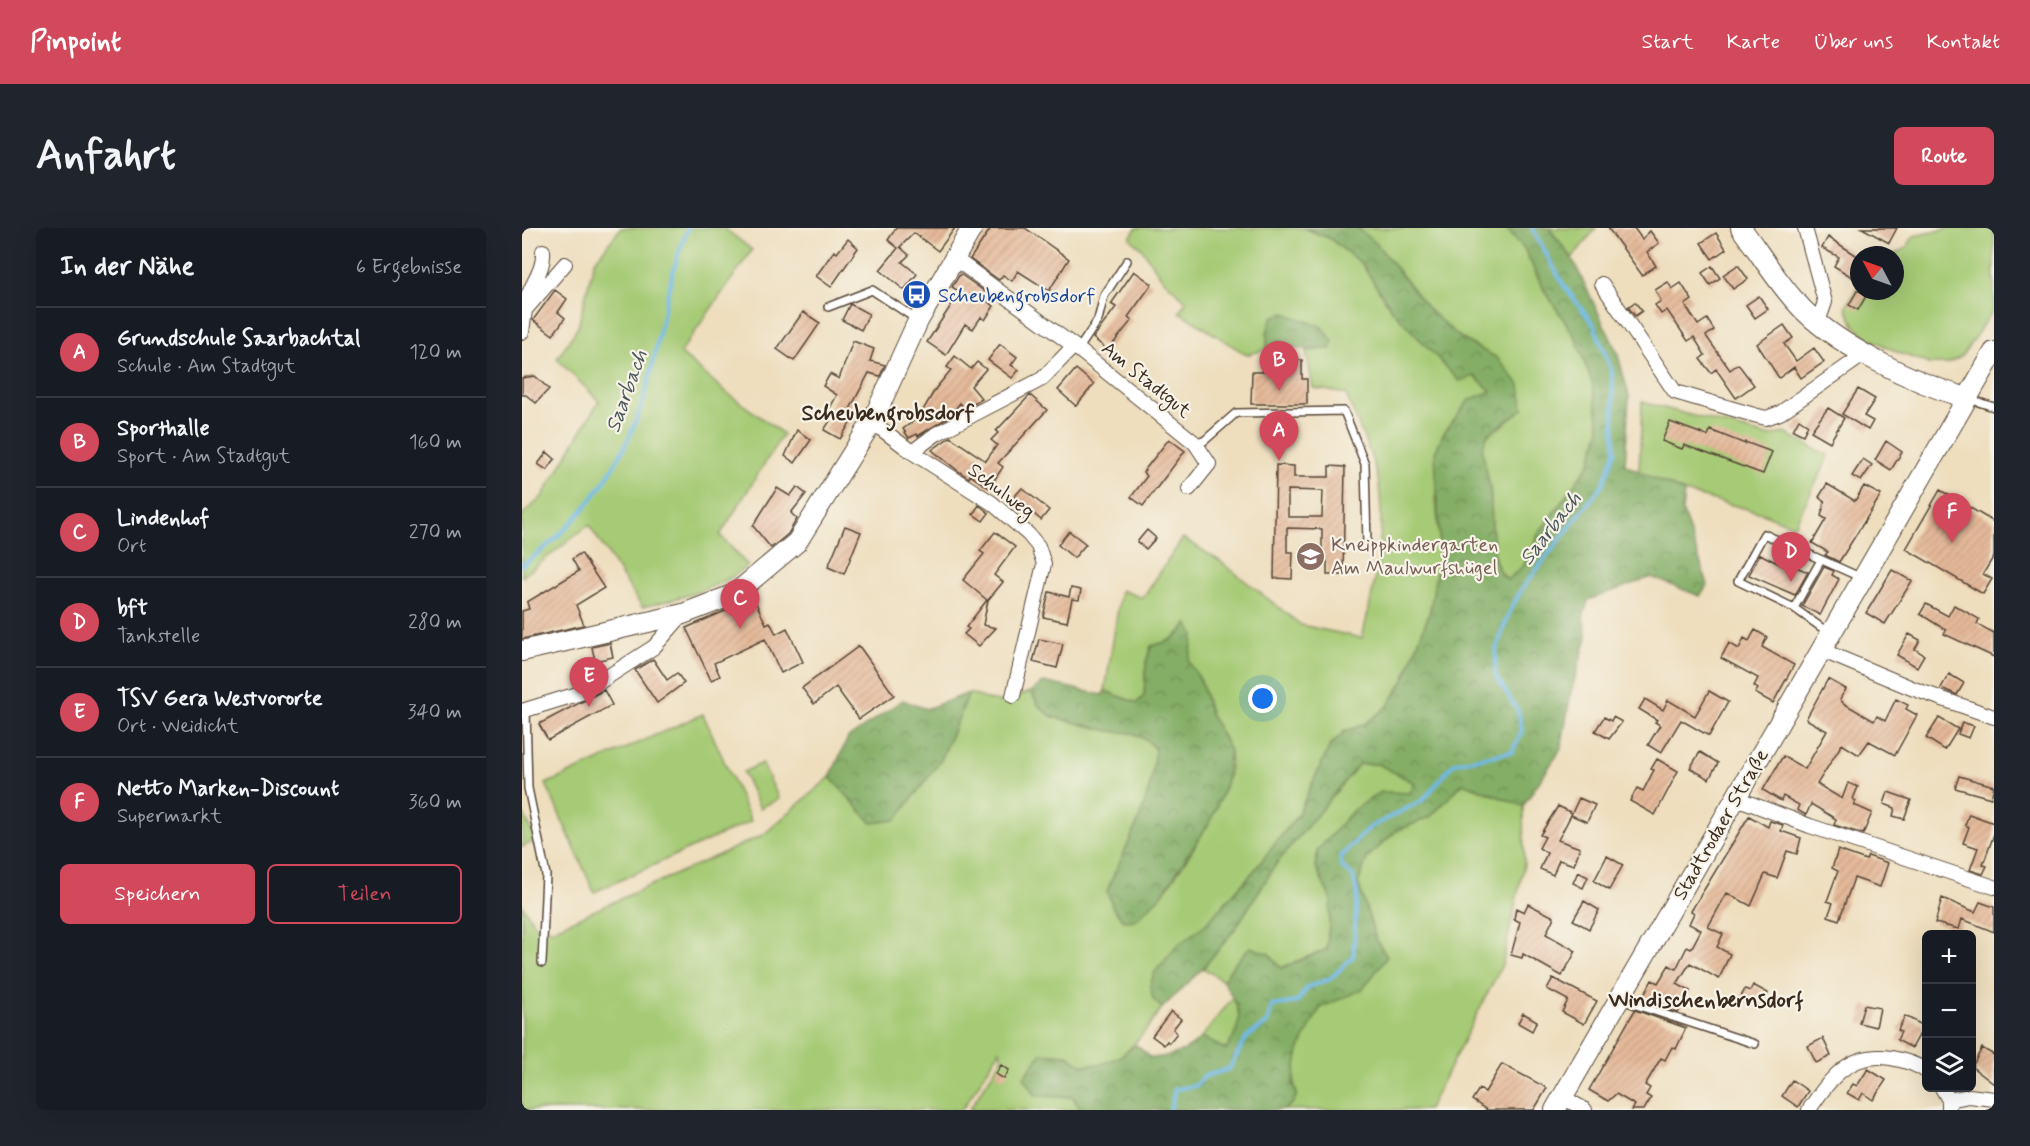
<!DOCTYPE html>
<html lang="de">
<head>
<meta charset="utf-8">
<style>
  :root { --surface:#171b24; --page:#20242c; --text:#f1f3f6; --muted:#9ea1a6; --line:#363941; --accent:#d1495b }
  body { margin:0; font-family:Mynerve,sans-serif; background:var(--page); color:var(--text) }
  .controls { position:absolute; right:18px; bottom:18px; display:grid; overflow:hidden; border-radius:9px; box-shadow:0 6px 24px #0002 }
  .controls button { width:54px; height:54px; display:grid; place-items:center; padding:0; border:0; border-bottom:2px solid var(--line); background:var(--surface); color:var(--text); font:30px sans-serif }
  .compass { position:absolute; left:1328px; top:18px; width:54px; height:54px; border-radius:50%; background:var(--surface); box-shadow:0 6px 24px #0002; rotate:311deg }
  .you { position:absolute; left:741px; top:471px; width:21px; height:21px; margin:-15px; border:4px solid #fff; border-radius:50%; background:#1a73e8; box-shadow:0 0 0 9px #1a73e833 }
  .badge { display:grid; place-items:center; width:39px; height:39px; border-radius:50%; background:var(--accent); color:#fff; font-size:20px; font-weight:700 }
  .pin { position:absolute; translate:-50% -50px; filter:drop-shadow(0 2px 3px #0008) }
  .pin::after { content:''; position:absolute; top:32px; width:21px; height:18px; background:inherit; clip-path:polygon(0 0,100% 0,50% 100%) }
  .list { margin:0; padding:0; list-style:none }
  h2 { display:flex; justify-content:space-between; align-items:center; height:78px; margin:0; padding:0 24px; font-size:26px }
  h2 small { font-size:20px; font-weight:400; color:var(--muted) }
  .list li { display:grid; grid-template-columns:39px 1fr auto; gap:18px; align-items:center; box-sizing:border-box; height:90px; padding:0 24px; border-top:2px solid var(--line) }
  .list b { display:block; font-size:22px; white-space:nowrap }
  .list p { margin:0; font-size:20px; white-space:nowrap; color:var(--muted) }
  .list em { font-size:20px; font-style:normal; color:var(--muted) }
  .actions { display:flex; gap:12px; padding:18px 24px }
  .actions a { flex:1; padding:14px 0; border:2px solid var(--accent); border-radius:9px; text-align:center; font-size:21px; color:var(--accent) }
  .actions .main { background:var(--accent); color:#fff }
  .icon { flex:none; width:33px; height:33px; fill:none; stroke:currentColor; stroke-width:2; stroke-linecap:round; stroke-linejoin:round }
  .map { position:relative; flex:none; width:1472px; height:882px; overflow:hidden; border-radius:9px }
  header { display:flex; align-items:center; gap:36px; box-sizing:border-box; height:84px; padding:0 30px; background:var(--accent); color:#fff }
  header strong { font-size:28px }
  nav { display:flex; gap:33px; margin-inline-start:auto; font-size:21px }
  .intro { display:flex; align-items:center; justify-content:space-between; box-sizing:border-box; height:144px; padding:0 36px }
  h1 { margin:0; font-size:42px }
  .button { padding:15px 27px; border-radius:9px; background:var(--accent); color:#fff; font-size:21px; font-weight:700 }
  main { display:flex; gap:36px; padding:0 36px }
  aside { flex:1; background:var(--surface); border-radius:9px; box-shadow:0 6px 24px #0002 }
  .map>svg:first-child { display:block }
</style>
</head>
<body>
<header>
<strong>Pinpoint</strong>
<nav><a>Start</a><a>Karte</a><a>Über uns</a><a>Kontakt</a></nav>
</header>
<div class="intro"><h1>Anfahrt</h1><a class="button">Route</a></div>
<main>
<aside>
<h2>In der Nähe<small>6 Ergebnisse</small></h2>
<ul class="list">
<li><span class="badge">A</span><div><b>Grundschule Saarbachtal</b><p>Schule · Am Stadtgut</p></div><em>120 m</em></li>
<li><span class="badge">B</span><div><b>Sporthalle</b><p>Sport · Am Stadtgut</p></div><em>160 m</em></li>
<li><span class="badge">C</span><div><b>Lindenhof</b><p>Ort</p></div><em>270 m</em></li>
<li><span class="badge">D</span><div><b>bft</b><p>Tankstelle</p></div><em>280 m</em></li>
<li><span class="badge">E</span><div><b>TSV Gera Westvororte</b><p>Ort · Weidicht</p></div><em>340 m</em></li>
<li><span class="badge">F</span><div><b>Netto Marken-Discount</b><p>Supermarkt</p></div><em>360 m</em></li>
</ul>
<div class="actions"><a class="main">Speichern</a><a>Teilen</a></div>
</aside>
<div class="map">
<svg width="1472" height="882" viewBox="0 0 1472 882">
  <defs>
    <pattern id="forest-crowns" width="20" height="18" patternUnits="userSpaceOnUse" patternTransform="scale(1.5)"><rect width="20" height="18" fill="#84ae66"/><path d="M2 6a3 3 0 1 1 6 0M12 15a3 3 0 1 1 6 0" fill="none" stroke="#6d8e53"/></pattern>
    <pattern id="building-hatch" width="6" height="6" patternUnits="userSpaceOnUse" patternTransform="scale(1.5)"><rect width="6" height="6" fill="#e5b99a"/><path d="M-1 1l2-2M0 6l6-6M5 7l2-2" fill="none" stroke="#c59f84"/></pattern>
  </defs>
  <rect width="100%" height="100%" fill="#f7f3e8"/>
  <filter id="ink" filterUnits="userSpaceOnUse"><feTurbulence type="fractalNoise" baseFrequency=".0167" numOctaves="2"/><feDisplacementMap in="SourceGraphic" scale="12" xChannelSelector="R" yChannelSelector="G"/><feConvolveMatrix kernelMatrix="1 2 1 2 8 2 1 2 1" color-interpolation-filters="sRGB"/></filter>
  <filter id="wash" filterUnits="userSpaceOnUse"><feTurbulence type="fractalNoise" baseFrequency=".008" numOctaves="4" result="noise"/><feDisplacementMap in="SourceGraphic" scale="24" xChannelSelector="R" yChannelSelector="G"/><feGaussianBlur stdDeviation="1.35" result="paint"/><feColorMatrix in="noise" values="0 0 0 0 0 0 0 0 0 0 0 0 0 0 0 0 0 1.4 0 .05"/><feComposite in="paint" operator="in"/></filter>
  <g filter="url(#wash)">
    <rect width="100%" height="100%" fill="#eedebe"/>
    <path fill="#a6ca74" stroke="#707a49" stroke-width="1.5" d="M99,0H202L230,22L158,125L204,164L261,206L198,307L226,338C194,362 158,370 120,379L67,297L0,349V287L20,269L77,173L35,131L56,99L72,34Z
      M614,0H782L807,10L840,36L869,81L970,163L914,269L918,324L908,383L882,452L866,478L843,496L822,504L808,518L775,588L731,644L684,696L655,718L631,771L640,780C624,803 596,846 561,837C555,835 549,829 545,827L514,868L551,869L559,882H447L480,831L478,822L440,882H0V677L15,700L29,702L241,607L308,549L350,595L419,532L447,465C457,468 471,475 481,474C491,472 498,466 509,464L517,478L531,489L587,503L611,505L625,512L633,522C630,565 615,607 592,645L639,668C660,639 719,557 707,521C702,508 692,497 688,484C681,463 680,453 667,434L672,406L665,396C655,410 647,414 629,418L624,435L622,468L615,475L583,463L599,362L621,370L661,310L698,333L779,397L840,410C852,361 864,308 857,258C854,234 833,190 824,166L791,160L784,123L808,121L745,104V121L725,127L657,84L664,73L639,49L620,21L608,10Z
      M835,0H984L1002,20L1022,62L1054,110L1070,155L1078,201L1068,235L1017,305L1002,337L986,352C962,333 972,286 968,259C966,248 959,234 960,222C961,208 972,203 983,196L975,130C950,117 924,103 906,81C883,53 864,23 835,0Z
      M1027,0H1074L1050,30Z
      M1429,0H1472V81L1439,129L1425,136H1408L1377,125L1346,110L1332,97L1324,79L1337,57V63H1373V27H1371L1384,20L1392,8Z
      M1120,174L1245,208L1263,205L1307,228L1272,298L1240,285L1162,264L1117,244Z
      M181,486L229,593L72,664L24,556Z
      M240,535L257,571L238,580L221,544Z
      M837,536H856L893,555L888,565L860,564L794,639L809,672L805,721L759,740L747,726L712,735L701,753L681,740L713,701L754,636Z
      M941,555L1001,578L1002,636L980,737L906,882H762L771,875L775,866C766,844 783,799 798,781C806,772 829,766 841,761L854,711L836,655L845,630L874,603L908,589Z
      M0,583L14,612L0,619Z
      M711,769C723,791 717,802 704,822L680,809Z"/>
    <path fill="url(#forest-crowns)" stroke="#606c42" stroke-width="1.5" d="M782,0H835L854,15L908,83L941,112L975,130L998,157L1001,181L965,207L960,222L968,260L972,328L978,346L986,352L1002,337L1017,305L1068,235L1078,201L1070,155L1054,110L1022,62L1002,20L984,0H1027L1050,30L1095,124L1107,168L1103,237L1162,264L1160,282L1186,357L1178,368L1129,349L1066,372L1061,390L1065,409L1049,464L1039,521L1001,578L941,555L908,589L874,603L845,630L836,655L854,711L865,729L841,761L798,780L777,821L771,856L775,866L771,875L762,882H559L551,869L514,868L502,849L520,825L545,827L561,837L579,836L595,830L614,817L629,830C651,828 665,824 680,809L704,822C724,791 719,783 701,753L712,736L728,719L747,726L759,740L805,721L809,672L794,639L795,623L831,582L859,564L888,565L893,555L856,536H837L754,636L713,701L681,740L640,780L631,771L628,758L632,745L655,718L684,696L731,644L775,588L808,518L822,504L843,496L866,478L882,452L908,383L918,324L913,225L921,206L947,172L969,163L953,148L937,153L869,81L840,36L807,10Z
      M762,85L800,99L811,113L808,121H745V105L750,89Z
      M665,396L672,406L667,434L679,453L688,486L708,523L704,556L688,594L639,668L614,692L602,693L591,680L585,663C605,614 630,577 633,521L625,512L611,505L587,503L531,489L517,478L509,464L522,454L580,467L583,463L615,475L622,468L624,435L629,418C647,414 656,411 665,396Z
      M447,465L419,532L374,592L350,595L308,549L326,510L381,472L404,481Z"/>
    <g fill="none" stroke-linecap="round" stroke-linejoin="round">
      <path stroke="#6eb9e7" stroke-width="4" d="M0,337C61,295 106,231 125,159C139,106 145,50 166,0
        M648,882L653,861L673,858L683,848L707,841L725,809L745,795L750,778L775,774L786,759L808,751L831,729L835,665L831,648L819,638V628L847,600L901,572L932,535L990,524L1000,503L996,483L973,447L974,422L987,385L999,362L1081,256L1093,224L1090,144L1072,97L1042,58L1010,0"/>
    </g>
    <g id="blocks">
      <path fill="url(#building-hatch)" fill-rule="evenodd" d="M374,0H433L416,23L392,5L378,19L387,27L380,34L395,46L382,62L358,42L376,20L366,12Z
        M469,0H503L547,31L527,63L496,43L490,53L481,47L477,52L448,31Z
        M1086,0H1112L1120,11L1128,3L1137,15L1125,24L1134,38L1120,47Z
        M1340,0H1375L1367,15Z
        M1194,5L1204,21L1190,31L1179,15Z
        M1306,9L1337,29V44L1333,51L1312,38L1317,29L1300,20Z
        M326,11L336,20L309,59L294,48L312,23L315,25Z
        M1216,37L1226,51L1211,61L1201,47Z
        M1190,38L1198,50L1188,57L1180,45Z
        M612,43L630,56L606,89L610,92L586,122L571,110L594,79L589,76Z
        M438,46L469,68L465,73L472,78L463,92L459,89L451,101L443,96L424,127L405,114L438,64L430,59Z
        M1146,54L1150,61L1159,55L1170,72L1163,77L1176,97L1185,91L1192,102L1184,108L1208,142L1216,136L1232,157L1214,170L1194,141L1189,145L1178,131L1183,127L1172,109L1166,113L1145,82L1139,86L1133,77L1139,73L1133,62Z
        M33,62L45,71L36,84L43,90L31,107L11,92Z
        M1335,63H1347L1336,82L1327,77Z
        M1237,68L1246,81L1233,90L1224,77Z
        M1113,74L1120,83L1113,88L1106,79Z
        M328,76L347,86L339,102L320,92Z
        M281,84L298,95L272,133L255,121Z
        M1262,97L1271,110L1262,116L1274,133L1292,120L1302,134L1279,150L1272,139L1257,150L1235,116Z
        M331,113L352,121L348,133L363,137L358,148L347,145L326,185L332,189L318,211L302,202L308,193L303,189L315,167L301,158L308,146L317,151Z
        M478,116L495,129L489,137L497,142L490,150L466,132Z
        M433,128L449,141L455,134L464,141L449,158L460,171L443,181L438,175L427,189L396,208L395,206L387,210L381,201L397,189L414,160L429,142L425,139Z
        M741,132H780V151H785V176H729L730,144H741Z
        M554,141L572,156L554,178L536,162Z
        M13,148L27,161L14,175L4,167H0V150Z
        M1336,161L1353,171L1342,188L1351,193L1346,202L1320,186Z
        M508,167L525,182L476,235L481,239L467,260L448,247L447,250L435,242L410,222L428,209L464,233L475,217L469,212L476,205L474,203Z
        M1306,180L1322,190L1308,214L1289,203Z
        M1277,191L1286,197L1281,207L1271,202Z
        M1148,194L1186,208L1188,202L1223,216V214L1250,224L1241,246L1162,217L1160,221L1140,213Z
        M275,202L289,212L273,235L263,228Z
        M647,211L663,223L621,278L609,269L625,248L621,244Z
        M1364,213L1380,224L1369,242L1353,232Z
        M25,224L33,231L25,242L16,236Z
        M1341,231L1350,237L1339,253L1330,248Z
        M754,237L772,238V249H807V238L823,239L821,347H805V334H800V301L765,300V324H771L770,351L752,350ZM766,262L801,263L800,289H766Z
        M1305,256L1333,273L1342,258L1359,267L1317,334L1303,327L1306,324L1290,315L1304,291L1299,288L1303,273L1297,269Z
        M275,259L284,266L269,285L275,291L266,306L249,320L231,298L255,260L268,268Z
        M500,260L527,282L519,292L492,269Z
        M1418,262L1472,294V328L1461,346L1470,351L1461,366L1384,321Z
        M457,277L467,285L461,293L451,286Z
        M323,298L339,304L322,346L306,339Z
        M625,302L634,310L624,321L615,314Z
        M547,303L564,316L552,330L536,317Z
        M473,304L493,319L472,347L481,354L466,372L461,397L474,400L457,418L442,406L447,401L444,399L465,372L441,352L462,326L458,323Z
        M59,325L82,360L54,377L62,397L0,411V383L7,381L5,374L57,343L50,331Z
        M1238,326L1263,339L1265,335L1286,344L1273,367L1227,347Z
        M1302,339L1312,343L1310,347L1317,351L1298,387L1280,378Z
        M1370,342L1390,353L1363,396L1344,385Z
        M549,360L559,362L557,372L550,371L545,394L521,389L527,364L547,369Z
        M230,367L244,396L248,394L254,406L265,400L281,434L259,445L243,411L192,435L198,448L189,452L164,400L217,377Z
        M1404,376L1426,388L1432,377L1457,391L1455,396L1472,405V429L1422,406L1424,402L1398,386Z
        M1233,402L1245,409L1240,419L1272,437L1251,475L1233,465L1236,461L1232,458L1236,450L1199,430L1207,415L1217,421L1222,410L1227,413Z
        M1387,406L1398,412L1393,421L1402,427L1395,439L1375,427Z
        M517,411L541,416L535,440L511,434Z
        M88,415L91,429L73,433L70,419Z
        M337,418L372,467L337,491L314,459L292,476L280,460Z
        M131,431L145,452L155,445L162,455L135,475L113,442Z
        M1427,446L1442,455L1435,467L1419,460Z
        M1306,451L1324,461L1318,471L1321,475L1352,493L1355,488L1363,493L1374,471L1386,477L1384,481L1395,487L1373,527L1347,513L1337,527L1320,516L1295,556L1320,571L1326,555L1336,559L1331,571L1334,573L1332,577L1350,585L1341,606L1312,597L1314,591L1289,576L1284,587L1275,582L1277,577L1261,568L1259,573L1241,562L1261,528L1283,541L1305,503L1284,491Z
        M82,462L90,477L26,512L17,496Z
        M1187,463L1206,474L1187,508L1159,492L1139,525L1126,517L1138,497L1133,494L1135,492L1117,481L1123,471L1141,482L1146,472L1173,488Z
        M1082,489L1089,493L1091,489L1100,494L1087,511L1073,503Z
        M1417,490L1436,501L1423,522L1404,510Z
        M1440,494L1452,498L1447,510L1436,506Z
        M1178,524L1196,535L1187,551L1168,540Z
        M1135,531L1156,543L1133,587L1108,573L1115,560L1121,563L1132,542L1129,541Z
        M1437,548L1472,558L1469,570L1433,560Z
        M1366,564L1389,572L1382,591L1371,588L1373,580L1362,576Z
        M1057,570L1073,577L1065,594L1049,587Z
        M1036,578L1050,585L1036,612L1058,620L1052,637L1037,632L1031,647L1018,641L1025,625L1017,620L1023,609L1018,607Z
        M1447,586L1472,595V606L1461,637L1465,638L1461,646L1448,642L1456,620L1441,615L1447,599L1443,597Z
        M1227,588L1246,599L1248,593L1261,597L1259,603L1279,610L1275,626L1265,623L1255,650L1243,646L1229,678L1205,665L1186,699L1201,706L1195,719L1208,726L1197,751L1168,735L1155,756L1168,763L1156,785L1119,773L1130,752L1136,755L1147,737L1154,741L1165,719L1169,721L1179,702L1167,696L1172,685L1169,683Z
        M1316,622L1344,632L1346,628L1366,635L1358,659L1332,650L1317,692L1306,688L1311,675L1305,673L1316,643L1310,640Z
        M1085,628L1101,637L1087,662L1072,653Z
        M1056,644L1066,649L1061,660L1051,655Z
        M1420,670L1453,684L1458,674L1472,679V704L1440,691L1437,701L1413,695Z
        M1062,673L1077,682L1067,701L1051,692Z
        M1006,676L1032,689L1024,706L1054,723L1040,748L1001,726L1000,730L989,727L998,694L992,691L994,680L1002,684Z
        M1031,750L1075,773L1062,796L1040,784L1046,772L1025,761Z
        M1231,757L1246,765L1238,781L1218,771L1223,761L1228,763Z
        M1342,777L1358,780L1354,799L1337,795Z
        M1113,782L1164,800L1154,821L1150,819L1143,832L1139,830L1123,857L1128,860L1124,867L1129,870L1122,882H1110L1113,877L1094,866L1086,873L1067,862Z
        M649,783L659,791L651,801L655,805L647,815L645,813L642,817L630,808Z
        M1001,785L1015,793L1010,803L996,795Z
        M1383,788L1402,798L1390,820L1375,812L1379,804L1376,802Z
        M1301,810L1309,828L1294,835L1286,818Z
        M1460,820L1472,827V856L1450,839Z
        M980,836L1025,860L1012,882H965L950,872L957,861L963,864Z
        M479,837L487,842L482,851L474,846Z
        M1346,841L1364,852L1351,872L1341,865L1337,872L1325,865L1331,856L1335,858Z
        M1270,852L1286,863L1276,879L1260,868Z"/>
    </g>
  </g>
  <g filter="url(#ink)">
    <use href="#blocks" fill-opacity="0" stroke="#564536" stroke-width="1.5"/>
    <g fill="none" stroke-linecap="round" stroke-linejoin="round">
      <defs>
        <path id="service" d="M306,79L350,62L394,91
          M556,122L576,92L582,68L605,33
          M1447,171L1472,179
          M673,215L682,213L714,185L822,183L843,236L845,316
          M1272,380L1299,332
          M1307,405L1272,380L1216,353L1242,306L1340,350
          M4,482L6,560L24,647L20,735
          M1099,772L1233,816"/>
        <path id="minor" d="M1283,0L1303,74L1296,94
          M432,30L552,118L673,215L687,236L667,261
          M1080,56L1153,164L1232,187L1244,190L1258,185L1344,125
          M3,82C4,60 23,45 21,23
          M0,104L3,82L43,36
          M350,194L390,224L470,275L506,306L516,318L522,336L491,468
          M390,224L414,206L520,151L552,118
          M1299,422L1392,461L1472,489
          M0,483L62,464L132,419L161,386
          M1214,570L1288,598L1472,659
          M1420,860L1427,872V882
          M1041,869L1063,882
          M1427,872L1447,868L1472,871
          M1287,882C1307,851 1328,823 1369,830C1381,832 1394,836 1404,843"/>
        <path id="secondary" d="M1219,0C1237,24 1254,52 1274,74C1310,116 1392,155 1445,170
          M0,423L161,386L213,366L275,314L350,194L396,93L450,0
          M1033,882L1472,124"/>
      </defs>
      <use href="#service" stroke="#564536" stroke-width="10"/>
      <use href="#minor" stroke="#564536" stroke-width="16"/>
      <use href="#secondary" stroke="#564536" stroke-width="22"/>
      <use href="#service" stroke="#fff" stroke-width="7"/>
      <use href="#minor" stroke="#fff" stroke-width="14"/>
      <use href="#secondary" stroke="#fff" stroke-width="20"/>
    </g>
  </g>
  <defs>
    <symbol id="bus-disc" viewBox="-11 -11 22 22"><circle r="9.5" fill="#1a4fb4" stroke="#f7f3e8"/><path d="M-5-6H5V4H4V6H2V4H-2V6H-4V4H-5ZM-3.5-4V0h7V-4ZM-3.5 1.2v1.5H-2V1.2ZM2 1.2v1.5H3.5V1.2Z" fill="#fff"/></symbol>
    <symbol id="school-disc" viewBox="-11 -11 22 22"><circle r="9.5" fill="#8d6e63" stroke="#f7f3e8"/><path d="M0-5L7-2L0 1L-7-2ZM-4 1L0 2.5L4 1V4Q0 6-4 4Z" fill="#fff"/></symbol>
  </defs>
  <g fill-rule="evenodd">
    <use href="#bus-disc" x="378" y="50" width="33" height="33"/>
    <use href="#school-disc" x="772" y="312" width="33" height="33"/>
  </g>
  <g text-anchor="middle" stroke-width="4.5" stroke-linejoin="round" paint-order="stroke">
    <g font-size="20" fill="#164399" stroke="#f7f3e8" text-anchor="start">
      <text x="416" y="74">Scheubengrobsdorf</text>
    </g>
    <g font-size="20" fill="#3b2a1e" stroke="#f7f3e8">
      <text transform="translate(625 151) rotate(39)" y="7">Am Stadtgut</text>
      <text transform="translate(480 262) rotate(37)" y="7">Schulweg</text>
      <text transform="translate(1198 596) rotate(-60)" y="7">Stadtrodaer Straße</text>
    </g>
    <g font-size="20" fill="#785e54" stroke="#f7f3e8" text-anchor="start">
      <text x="809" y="323">Kneippkindergarten<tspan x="809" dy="23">Am Maulwurfshügel</tspan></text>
    </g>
    <g font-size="21" font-style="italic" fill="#4a555a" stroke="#f7f3e8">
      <text transform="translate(104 163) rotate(-70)" y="7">Saarbach</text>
      <text transform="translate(1028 300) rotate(-52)" y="7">Saarbach</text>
    </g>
    <g font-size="22" font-weight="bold" fill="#3b2a1e" stroke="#f7f3e8">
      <text x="366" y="192">Scheubengrobsdorf</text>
      <text x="1184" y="779">Windischenbernsdorf</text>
    </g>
  </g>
</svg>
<div class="controls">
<button>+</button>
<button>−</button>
<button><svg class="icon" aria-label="layers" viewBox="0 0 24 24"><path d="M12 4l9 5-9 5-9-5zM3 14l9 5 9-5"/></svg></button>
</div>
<svg class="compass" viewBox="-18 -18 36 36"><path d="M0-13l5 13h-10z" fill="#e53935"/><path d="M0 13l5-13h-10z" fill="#9ea1a6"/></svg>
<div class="you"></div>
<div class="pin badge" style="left:757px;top:233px">A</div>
<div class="pin badge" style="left:757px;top:163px">B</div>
<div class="pin badge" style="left:218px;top:401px">C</div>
<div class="pin badge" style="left:1269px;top:354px">D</div>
<div class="pin badge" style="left:67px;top:479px">E</div>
<div class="pin badge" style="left:1430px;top:315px">F</div>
</div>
</main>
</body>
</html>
